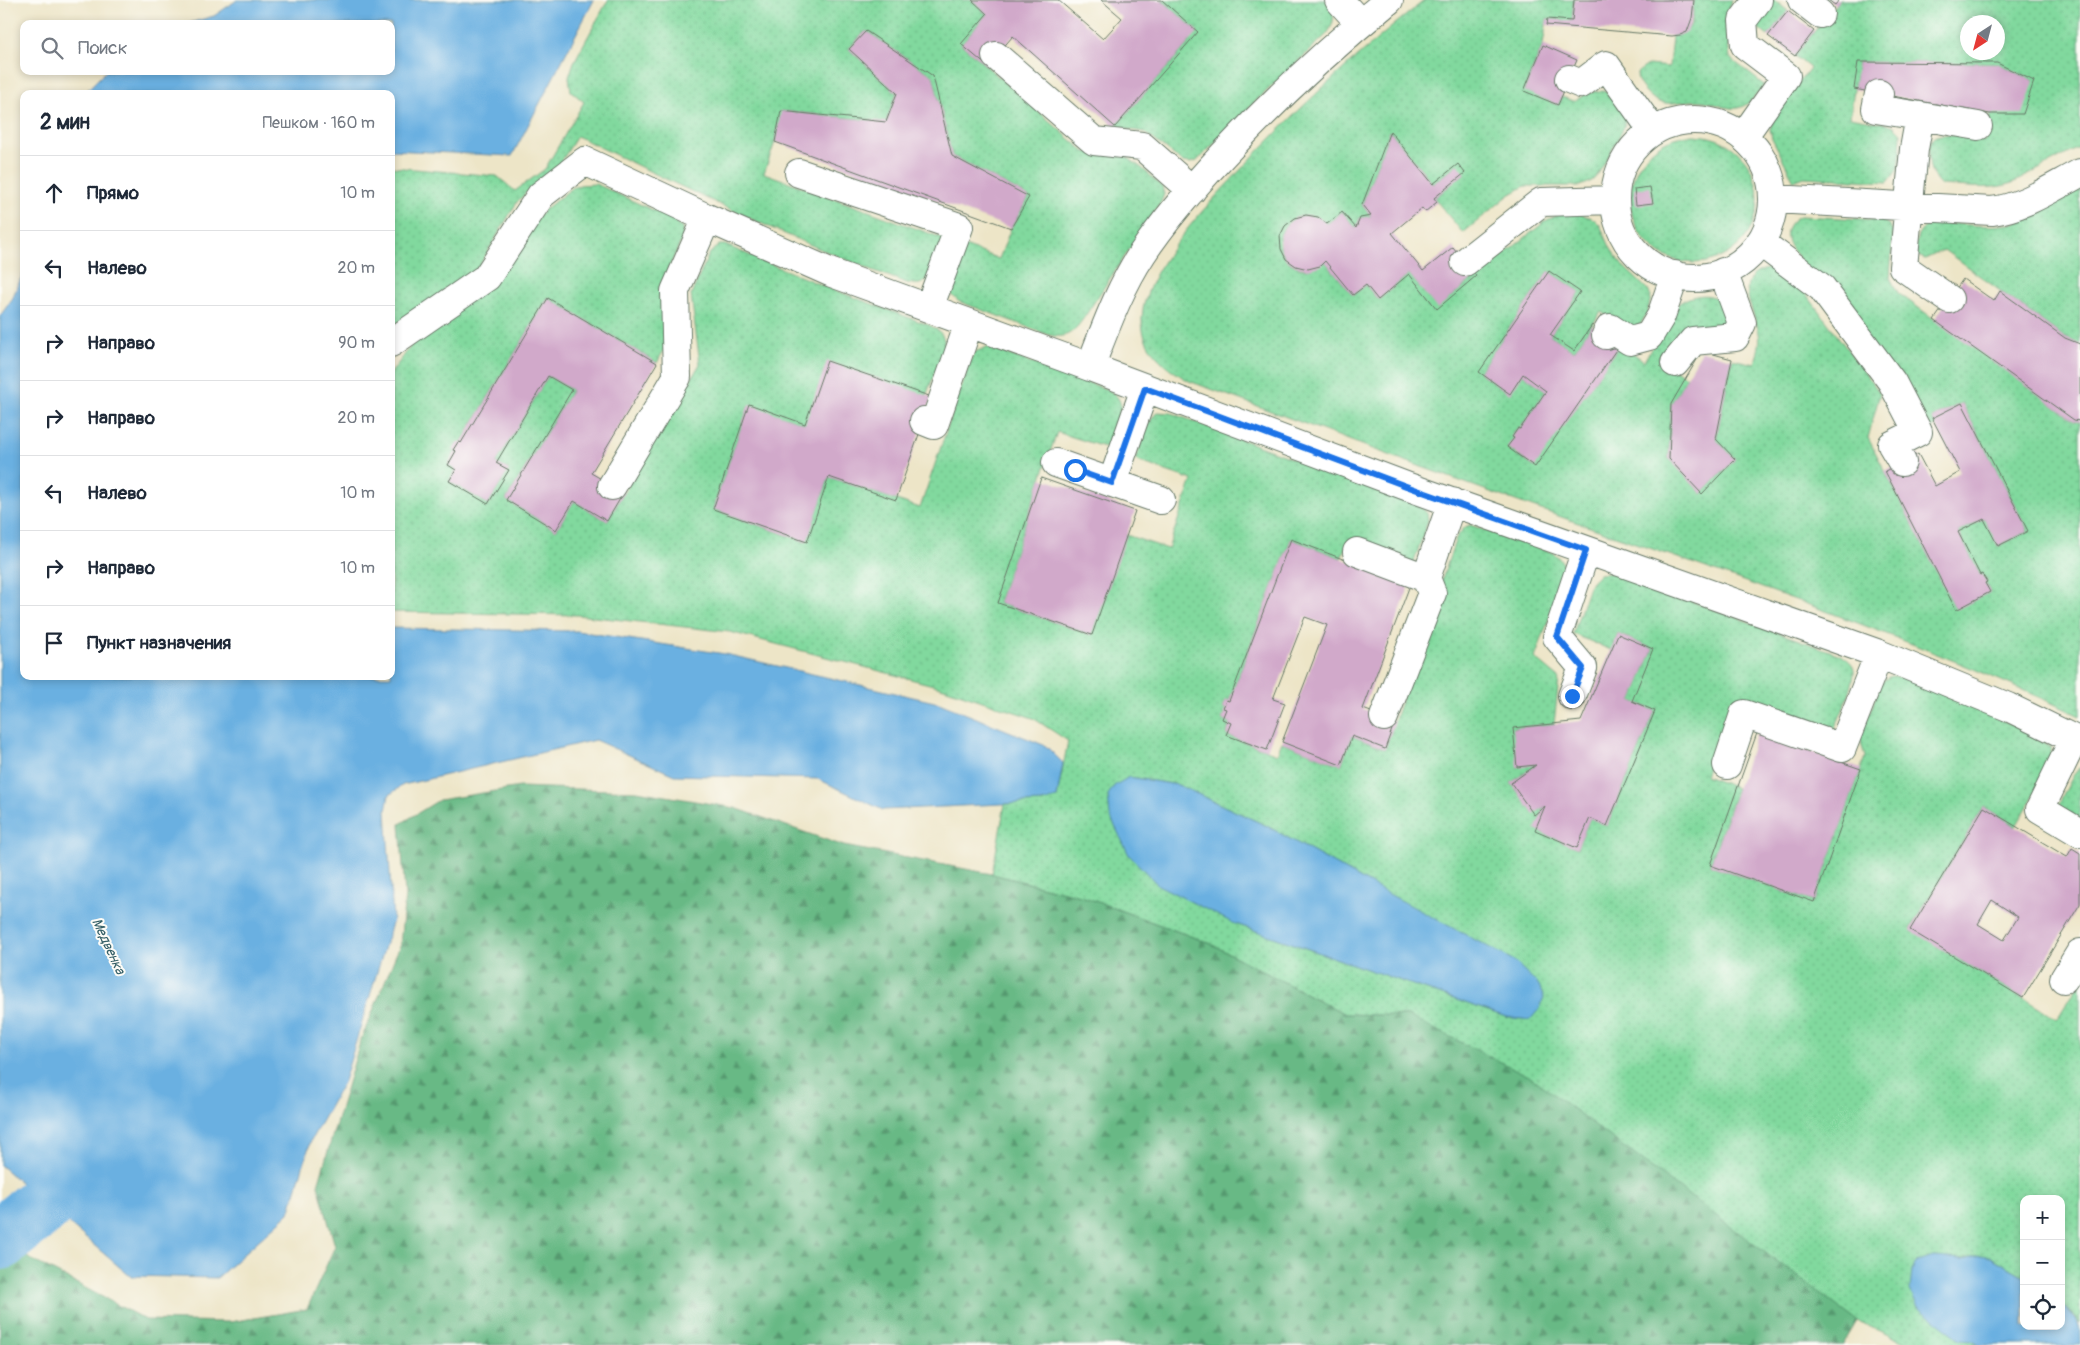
<!DOCTYPE html>
<html lang="ru">
<head>
<meta charset="utf-8">
<style>
  :root { --surface:#fff; --page:#f2f2f3; --text:#1f2937; --muted:#747a83; --line:#e0e1e3 }
  body { margin:0; font-family:Pangolin,sans-serif; background:var(--page); color:var(--text) }
  .controls { position:absolute; right:15px; bottom:15px; display:grid; overflow:hidden; border-radius:10px; box-shadow:0 2px 8px #0003 }
  .controls button { width:45px; height:45px; display:grid; place-items:center; padding:0; border:0; border-bottom:1px solid var(--line); background:var(--surface); color:var(--text); font:25px sans-serif }
  .compass { position:absolute; left:1960px; top:15px; width:45px; height:45px; border-radius:50%; background:var(--surface); box-shadow:0 2px 8px #0003; rotate:216deg }
  .stop { position:absolute; width:15px; height:15px; margin:-11px; border:4px solid #1a73e8; border-radius:50%; background:#fff }
  .stop.end { background:#1a73e8; border-color:#fff; box-shadow:0 1px 5px #0008 }
  .list { margin:0; padding:0; list-style:none }
  h2 { display:flex; justify-content:space-between; align-items:center; height:65px; margin:0; padding:0 20px; font-size:21px }
  h2 small { font-size:16px; font-weight:400; color:var(--muted) }
  .list li { display:grid; grid-template-columns:32px 1fr auto; gap:15px; align-items:center; box-sizing:border-box; height:75px; padding:0 20px; border-top:1px solid var(--line) }
  .list b { display:block; font-size:19px; white-space:nowrap }
  .list em { font-size:16px; font-style:normal; color:var(--muted) }
  .icon { flex:none; width:28px; height:28px; fill:none; stroke:currentColor; stroke-width:2; stroke-linecap:round; stroke-linejoin:round }
  .map { position:relative; flex:none; width:2080px; height:1345px; overflow:hidden }
  .search { position:absolute; background:var(--surface); box-shadow:0 2px 8px #0003; left:20px; top:20px; width:375px; height:55px; display:flex; align-items:center; gap:12px; box-sizing:border-box; padding:0 18px; border-radius:10px; color:var(--muted); font-size:19px }
  .panel { position:absolute; background:var(--surface); box-shadow:0 2px 8px #0003; left:20px; top:90px; width:375px; height:590px; border-radius:10px }
  .map>svg:first-child { display:block }
</style>
</head>
<body>
<div class="map">
<svg width="2080" height="1345" viewBox="0 0 2080 1345">
  <defs>
    <pattern id="grass-dots" width="8" height="8" patternUnits="userSpaceOnUse" patternTransform="scale(1.25)"><rect width="8" height="8" fill="#81d99e"/><path d="M2 2h.1M6 6h.1" fill="none" stroke="#6fbb89" stroke-width="1.8" stroke-linecap="round"/></pattern>
    <pattern id="forest-firs" width="22" height="20" patternUnits="userSpaceOnUse" patternTransform="scale(1.25)"><rect width="22" height="20" fill="#68b985"/><path d="M5 1l3.5 6h-7zM16 11l3.5 6h-7z" fill="#55986e"/></pattern>
  </defs>
  <rect width="100%" height="100%" fill="#fdfcf7"/>
  <filter id="ink" filterUnits="userSpaceOnUse"><feTurbulence type="fractalNoise" baseFrequency=".02" numOctaves="2"/><feDisplacementMap in="SourceGraphic" scale="10" xChannelSelector="R" yChannelSelector="G"/><feConvolveMatrix kernelMatrix="1 2 1 2 8 2 1 2 1" color-interpolation-filters="sRGB"/></filter>
  <filter id="wash" filterUnits="userSpaceOnUse"><feTurbulence type="fractalNoise" baseFrequency=".0096" numOctaves="4" result="noise"/><feDisplacementMap in="SourceGraphic" scale="20" xChannelSelector="R" yChannelSelector="G"/><feGaussianBlur stdDeviation="1.12" result="paint"/><feColorMatrix in="noise" values="0 0 0 0 0 0 0 0 0 0 0 0 0 0 0 0 0 1.4 0 .05"/><feComposite in="paint" operator="in"/></filter>
  <g filter="url(#wash)">
    <rect width="100%" height="100%" fill="#ede5c7"/>
    <path fill="url(#grass-dots)" stroke="#508b69" fill-rule="evenodd" d="M608,0H972L987,14L961,44L1085,152L1127,157L1143,169L1162,187L1164,194L1161,202L1083,319C1073,333 1066,339 1049,335L958,301L952,295L951,287L965,246L999,259L1011,228L1029,197L952,156L933,76L866,31L849,49L897,93L886,122L782,111L775,142L764,173L945,239C941,250 932,277 923,283C918,285 913,284 907,283C794,242 686,189 577,136L559,165L529,190L517,202L478,268L391,327V167L497,176L515,191L545,169L584,102L571,91L569,77L574,62Z
      M1162,0H1326C1335,13 1336,21 1327,34L1253,104L1197,161L1190,163L1183,162L1144,132L1115,127L1198,32Z
      M1425,0H1574L1572,21L1547,19L1543,45L1524,90L1558,105L1562,97L1573,101C1581,97 1590,92 1598,91C1606,90 1610,94 1615,99C1620,106 1627,114 1625,124C1624,129 1599,174 1595,178C1590,183 1584,185 1577,186H1525L1509,195L1463,233L1434,198L1465,173L1457,164L1433,184L1390,131L1362,205L1371,216L1360,218L1356,228L1342,212L1327,224C1292,198 1262,242 1292,264C1296,266 1302,269 1307,269C1313,268 1320,263 1325,261L1353,295L1366,285L1378,300L1409,274L1437,308L1547,220L1560,214L1578,213L1594,219L1600,225L1611,249L1622,265L1648,290L1651,296L1648,311L1639,327L1626,328L1601,312L1574,351L1550,335L1580,292L1549,271L1479,372L1509,393L1523,374L1546,391L1520,429L1518,428L1512,436L1514,438L1507,448L1534,467L1620,344L1644,361L1677,305C1687,296 1710,290 1721,302C1724,306 1727,315 1729,320C1719,334 1696,319 1681,331C1671,338 1665,351 1659,361L1687,377L1671,404L1669,459L1702,494L1735,459L1716,439L1732,359L1755,364C1757,354 1761,343 1759,333C1754,308 1729,274 1773,268L1798,283L1880,393L1868,438L1956,609L1990,592L1985,583L1987,582L1982,574L1980,575L1958,532L1984,519L1999,546L2028,531L1962,403L1932,418L1936,426L1930,429L1792,250C1783,236 1785,223 1800,216L1882,220L1890,226L1893,232L1890,278L1898,293L2074,420L2080,421V716C1914,638 1740,580 1567,519C1440,475 1315,427 1189,381C1165,367 1141,349 1142,318C1144,272 1200,213 1231,180C1291,115 1355,55 1425,0Z
      M1694,0H1732L1725,21L1730,58L1764,85C1757,94 1750,105 1738,108C1727,110 1715,103 1704,101C1676,98 1662,115 1641,86C1638,81 1636,78 1638,72L1648,65L1669,67L1672,36C1695,34 1692,18 1694,0Z
      M1770,0H1774L1788,11L1768,36L1752,23Z
      M1839,0H2080V147L2013,183C1990,191 1965,186 1941,185C1933,177 1929,169 1929,158C1929,152 1929,144 1932,139C1940,129 1974,139 1985,141L1990,114L2034,81L1997,63L1858,62L1850,117L1889,124L1894,126L1901,133L1900,160L1898,169L1888,182L1804,177L1794,181L1772,138L1770,129L1776,112L1810,68L1795,56ZM1968,22H1998V52H1968Z
      M1630 199a64 64 0 1 1 128 0a64 64 0 1 1-128 0Z
      M596,184L672,219L682,228L683,235L681,241L660,288L666,346L657,363L548,298L461,443L458,442L454,450L456,451L448,465L456,470L450,482L488,504L509,470L496,463L548,376L572,390L506,500L556,530L574,501L607,521L700,364L691,295L709,254L719,245H725L826,287L929,325C940,331 946,335 944,349L926,396L805,424L749,405L713,509L806,542L829,477L920,508L971,359L975,352L987,347L1106,389C1114,393 1119,396 1121,406L1107,448L1057,432L998,603L1092,635L1126,535L1168,549L1192,480L1135,460L1148,424L1157,412L1171,413L1421,507L1427,513L1428,520L1413,565L1348,541L1341,558L1291,539L1229,701L1226,700L1223,708L1226,709L1222,719L1231,723L1226,735L1277,754L1282,742L1341,765L1352,736L1385,749L1456,538L1465,527L1470,525L1551,552C1561,557 1565,564 1564,576L1535,658L1559,678L1554,724L1513,728L1536,765L1511,783L1534,814L1545,806L1536,830L1577,848L1590,818L1607,826L1655,711L1632,701L1653,649L1618,634L1611,650L1573,634L1589,586L1599,574L1612,573L1838,654C1844,657 1850,660 1853,666C1859,678 1838,720 1833,733L1733,698L1705,776L1737,788L1710,865L1814,902L1865,757L1860,738L1881,683C1885,680 1888,676 1894,676C1909,677 2044,736 2050,747C2056,761 2024,813 2016,826L1984,807L1910,929L2057,1019L2080,982V1323L2075,1316L2061,1305V1199H2024V1276L1991,1257L1981,1255L1954,1260L1933,1257L1972,1340L1978,1345H1911L1857,1321L1408,1016L1345,1014L1209,943L1084,897L992,874L1005,804L1042,802L1057,797L1068,741L1033,718L941,687L730,632L577,615L391,612V373L414,342L543,211L572,188L580,185ZM1129,777L1178,785L1267,826L1372,885L1530,1020L1506,1017L1233,923Z
      M2080,190V344L2065,338L1944,250L1925,259L1918,256C1911,241 1921,225 1936,222C1960,224 1986,228 2010,224C2034,219 2059,201 2080,190Z
      M2080,767V819L2058,806L2073,776Z"/>
    <path fill="url(#forest-firs)" stroke="#447b5c" d="M520,787L637,791L735,808L844,846L992,874L1084,897L1209,943L1345,1014L1408,1016L1529,1076L1857,1321L1843,1345H0V1243L146,1320L230,1322L307,1309L335,1246L318,1185L360,1042L400,945L405,895L400,824L439,800Z"/>
    <path fill="#6bb0e1" stroke="#45768a" d="M237,0H594L512,156L391,150V94H89V88L106,71H391V24H186L214,16Z
      M24,271V676H391V628L577,631L725,654L939,703L1046,746L1063,763L1057,798L1042,802L883,810L818,779L674,775L595,740L403,785L389,795L386,811L393,920L344,1081L311,1140L289,1213L217,1278L130,1276L0,1165V316L12,299Z
      M1129,777L1178,785L1267,826L1372,885L1513,960L1539,985L1544,998L1540,1008L1530,1020L1506,1017L1233,923L1158,885L1129,855L1110,816L1108,795L1114,786Z
      M1981,1255L1991,1257L2024,1276V1326H2061V1305C2080,1321 2080,1320 2080,1345H1978L1972,1340L1960,1339L1918,1307L1910,1290L1912,1270L1916,1263L1933,1257L1963,1259Z"/>
    <g fill="none" stroke-linecap="round" stroke-linejoin="round">
      <path stroke="#6bb0e1" stroke-width="62" d="M0,1239L45,1203L88,1155L94,1134"/>
    </g>
    <g id="blocks">
      <path fill="#d1a9ca" fill-rule="evenodd" d="M972,0H1058L1103,39L1122,18L1101,0H1162L1198,32L1115,127L1013,36L987,66L961,44L987,14Z
        M1574,0H1694L1692,18L1687,32L1680,35L1672,36L1546,25L1547,19L1572,21Z
        M1828,0H1839L1835,5Z
        M1788,11L1814,31L1795,56L1768,36Z
        M866,31L933,76L952,156L1029,197L1011,228L775,142L781,111L886,122L897,93L849,49Z
        M1543,45L1577,60L1558,105L1524,91Z
        M1858,62L1997,63L2034,81L2023,114H1990L1854,89Z
        M1390,131L1433,184L1458,164L1465,173L1434,198L1437,202L1425,212L1422,208L1392,233L1423,271L1453,247L1476,276L1437,309L1409,274L1378,300L1366,285L1353,295L1325,261L1320,266L1308,269L1296,266L1286,259L1281,249L1280,236L1285,226L1295,218L1306,215L1318,217L1327,224L1342,212L1356,228L1360,218L1371,216L1362,205Z
        M1650,187L1653,203L1636,205L1634,189Z
        M1549,271L1580,292L1550,335L1574,351L1592,325L1620,344L1535,467L1507,447L1514,438L1512,437L1518,428L1520,429L1546,391L1523,374L1510,394L1479,372Z
        M1963,279L1994,301L2000,291L2065,338L2080,344V421L2074,420L1934,320Z
        M548,298L657,363L591,473L624,492L607,521L574,501L556,530L506,500L572,390L548,376L496,463L509,470L488,504L449,481L456,470L448,465L456,451L453,450L458,442L461,443Z
        M1702,351L1732,359L1716,439L1735,459L1702,494L1669,459L1671,404Z
        M827,361L932,397L896,500L829,477L807,542L713,509L749,404L805,424Z
        M1962,403L2028,531L1998,546L1984,519L1958,532L1980,575L1982,574L1987,582L1985,583L1990,592L1956,610L1885,471L1918,454L1935,486L1960,472L1932,418Z
        M1041,478L1135,511L1092,635L998,603Z
        M1291,539L1410,585L1363,709L1395,721L1385,749L1352,736L1341,765L1282,742L1327,625L1305,617L1273,699L1285,703L1267,750L1226,735L1231,723L1222,719L1226,709L1223,708L1226,700L1229,701Z
        M1618,634L1653,649L1632,701L1655,711L1607,826L1590,818L1577,848L1535,830L1545,806L1534,815L1511,783L1536,765L1517,767L1513,728L1581,721Z
        M1757,733L1861,769L1814,902L1710,865Z
        M1984,807L2067,857L2072,848L2080,853V904L2023,998L1910,930ZM1992,900L2018,917L2004,940L1978,924Z"/>
    </g>
  </g>
  <g filter="url(#ink)">
    <use href="#blocks" fill-opacity="0" stroke="#677867" stroke-width="1"/>
    <g fill="none" stroke-linecap="round" stroke-linejoin="round">
      <defs>
        <path id="minor" d="M1339,0L1360,23
          M1802,0L1820,14
          M996,56L1094,141L1142,146L1192,190
          M1569,79L1581,84L1606,65L1653,131
          M1879,94L1876,109L1920,116L1914,149L1903,267L1949,299
          M1920,116L1978,126
          M1615 199a79 79 0 1 1 158 0a79 79 0 1 1-158 0Z
          M1743,137L1786,76L1745,45L1743,20L1758,0
          M799,173L959,227L929,308
          M1774,199L1992,211C2024,207 2051,188 2080,173
          M1760,242L1822,288L1892,382L1918,432L1892,445L1902,462
          M1465,262L1541,202L1615,200
          M1606,335L1610,328L1630,341L1649,336L1661,316L1675,275
          M391,343L487,277L541,195L585,161L707,218L832,273L1090,367C1105,329 1119,289 1142,254C1166,218 1194,186 1223,155C1275,99 1330,48 1389,0
          M1675,363L1693,341L1735,337L1742,323L1723,272
          M1090,367L1406,486L1879,654L2008,707L2080,742
          M924,421L934,425L969,323
          M1056,463L1161,500
          M1112,483L1145,388
          M612,486L677,377L675,291L707,218
          M1357,552L1426,578
          M1572,696L1583,668L1557,637L1586,550
          M1384,717L1432,593L1426,578L1452,502
          M2074,739L2040,809L2080,833
          M1727,765L1744,714L1842,748L1879,654
          M2064,979L2080,953"/>
      </defs>
      <use href="#minor" stroke="#677867" stroke-width="30"/>
      <use href="#minor" stroke="#fff" stroke-width="28"/>
    </g>
  </g>
  <g fill="none" stroke-linecap="round" stroke-linejoin="round" filter="url(#ink)">
    <path stroke="#1a73e8" stroke-width="6" d="M1075,470L1112,483L1145,388L1406,486L1586,550L1557,637L1583,668L1572,696"/>
  </g>
  <g text-anchor="middle" stroke-width="4" stroke-linejoin="round" paint-order="stroke">
    <g font-size="14" font-style="italic" fill="#366068" stroke="#fdfcf7">
      <text transform="translate(109 946) rotate(65)" y="5">Медвенка</text>
    </g>
  </g>
</svg>
<div class="controls">
<button>+</button>
<button>−</button>
<button><svg class="icon" aria-label="locate" viewBox="0 0 24 24"><circle cx="12" cy="12" r="6"/><path d="M12 2v4M12 18v4M2 12h4M18 12h4"/></svg></button>
</div>
<svg class="compass" viewBox="-18 -18 36 36"><path d="M0-13l5 13h-10z" fill="#e53935"/><path d="M0 13l5-13h-10z" fill="#747a83"/></svg>
<div class="stop" style="left:1075px;top:470px"></div>
<div class="stop end" style="left:1572px;top:696px"></div>
<div class="search"><svg class="icon" aria-label="search" viewBox="0 0 24 24"><circle cx="10" cy="10" r="6"/><path d="M15 15l6 6"/></svg>Поиск</div>
<section class="panel">
<h2>2 мин<small>Пешком · 160 m</small></h2>
<ul class="list">
<li><svg class="icon" aria-label="ahead" viewBox="0 0 24 24"><path d="M12 20V5M6 11l6-6 6 6"/></svg><div><b>Прямо</b></div><em>10 m</em></li>
<li><svg class="icon" aria-label="left" viewBox="0 0 24 24"><path d="M17 20v-9H6M10 6l-5 5 5 5"/></svg><div><b>Налево</b></div><em>20 m</em></li>
<li><svg class="icon" aria-label="right" viewBox="0 0 24 24"><path d="M7 20v-9h11M14 6l5 5-5 5"/></svg><div><b>Направо</b></div><em>90 m</em></li>
<li><svg class="icon" aria-label="right" viewBox="0 0 24 24"><path d="M7 20v-9h11M14 6l5 5-5 5"/></svg><div><b>Направо</b></div><em>20 m</em></li>
<li><svg class="icon" aria-label="left" viewBox="0 0 24 24"><path d="M17 20v-9H6M10 6l-5 5 5 5"/></svg><div><b>Налево</b></div><em>10 m</em></li>
<li><svg class="icon" aria-label="right" viewBox="0 0 24 24"><path d="M7 20v-9h11M14 6l5 5-5 5"/></svg><div><b>Направо</b></div><em>10 m</em></li>
<li><svg class="icon" aria-label="arrive" viewBox="0 0 24 24"><path d="M6 21V4h12l-3 4 3 4H6"/></svg><div><b>Пункт назначения</b></div></li>
</ul>
</section>
</div>
</body>
</html>
